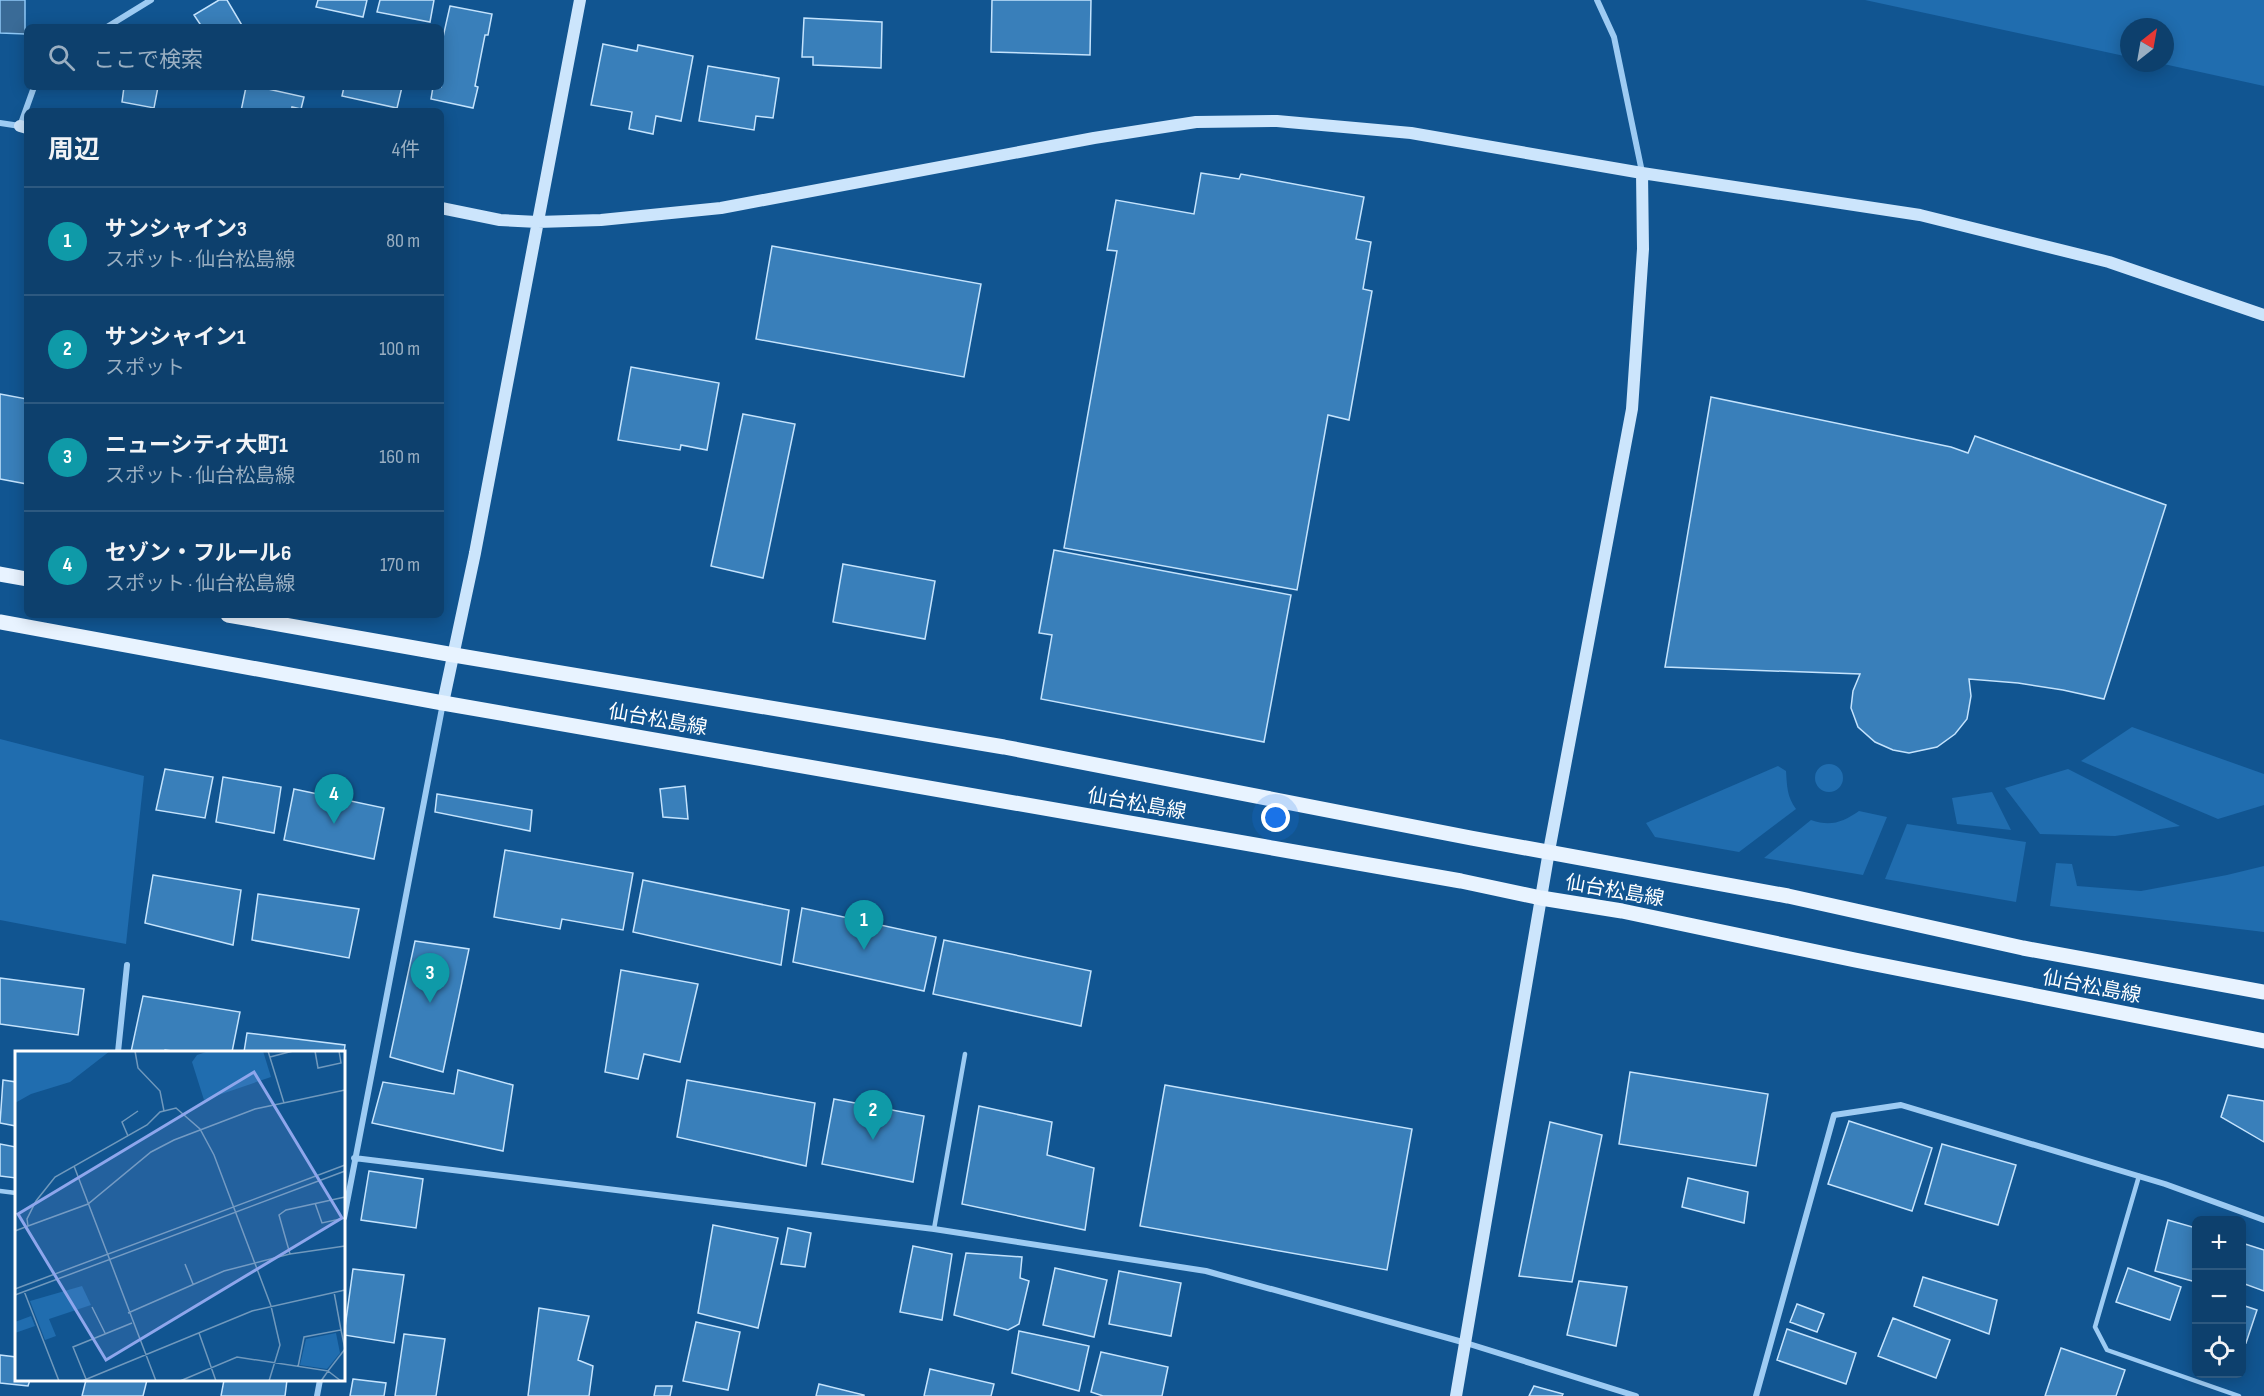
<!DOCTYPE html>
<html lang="ja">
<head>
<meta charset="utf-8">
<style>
  :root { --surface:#0d406d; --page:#164772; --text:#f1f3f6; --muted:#9aafc2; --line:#2d5980; --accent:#eead8d }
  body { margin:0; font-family:"Sofia Sans Condensed","Noto Sans JP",sans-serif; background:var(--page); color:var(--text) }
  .controls { position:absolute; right:18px; bottom:18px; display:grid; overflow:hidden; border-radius:9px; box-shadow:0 3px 15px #0003 }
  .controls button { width:54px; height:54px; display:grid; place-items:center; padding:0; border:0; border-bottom:2px solid var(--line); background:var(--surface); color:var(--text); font:30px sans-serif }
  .compass { position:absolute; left:2120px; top:18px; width:54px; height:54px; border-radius:50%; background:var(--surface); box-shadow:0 3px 15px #0003; rotate:31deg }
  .you { position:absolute; left:1276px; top:818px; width:21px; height:21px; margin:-15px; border:4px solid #fff; border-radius:50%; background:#1a73e8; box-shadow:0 0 0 9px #1a73e833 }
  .badge { display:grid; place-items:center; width:39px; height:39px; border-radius:50%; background:var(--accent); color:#fff; font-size:20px; font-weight:700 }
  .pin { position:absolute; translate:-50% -50px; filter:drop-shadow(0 2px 3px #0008) }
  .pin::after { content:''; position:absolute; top:32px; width:21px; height:18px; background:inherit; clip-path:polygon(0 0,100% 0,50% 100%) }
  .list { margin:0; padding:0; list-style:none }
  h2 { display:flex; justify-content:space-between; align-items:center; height:78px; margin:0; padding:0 24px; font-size:26px }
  h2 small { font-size:20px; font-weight:400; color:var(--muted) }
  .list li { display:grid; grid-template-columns:39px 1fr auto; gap:18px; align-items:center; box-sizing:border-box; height:108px; padding:0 24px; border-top:2px solid var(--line) }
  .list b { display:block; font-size:22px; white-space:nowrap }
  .list p { margin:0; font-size:20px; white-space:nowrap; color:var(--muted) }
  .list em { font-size:20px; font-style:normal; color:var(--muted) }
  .icon { flex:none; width:33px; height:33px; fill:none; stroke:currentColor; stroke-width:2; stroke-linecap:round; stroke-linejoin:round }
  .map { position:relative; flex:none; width:2264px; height:1396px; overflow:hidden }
  .search { position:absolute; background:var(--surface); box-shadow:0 3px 15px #0003; left:24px; top:24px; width:420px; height:66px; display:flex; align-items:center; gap:15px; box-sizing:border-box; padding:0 21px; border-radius:9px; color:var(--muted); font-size:22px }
  .panel { position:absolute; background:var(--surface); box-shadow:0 3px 15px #0003; left:24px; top:108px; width:420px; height:510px; border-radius:9px }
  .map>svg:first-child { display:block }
</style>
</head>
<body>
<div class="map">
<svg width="2264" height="1396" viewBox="0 0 2264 1396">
  <rect width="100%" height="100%" fill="#115591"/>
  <path fill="#206daf" d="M1865,0H2264V86L2159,63H2165V27H2129V57Z
    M2132,727L2264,774V805L2218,819L2081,761Z
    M0,739L144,776L126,944L0,920Z
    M1815 778a14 14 0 1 1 28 0a14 14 0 1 1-28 0Z
    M1778,766L1786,771C1787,786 1787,797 1796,809L1739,852L1655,837L1646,823Z
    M2068,769L2180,826L2115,836L2040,834L2005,788Z
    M1992,792L2011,830L1957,824L1952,798Z
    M1859,811L1887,817L1863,875L1764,858L1811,820C1831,827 1843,822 1859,811Z
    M1907,824L2026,842L2016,902L1885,879Z
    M2056,863L2072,864L2077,886L2141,891L2227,875L2264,866V932L2050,906Z"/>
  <path fill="#3a6b97" stroke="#8ec8f6" stroke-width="1.5" d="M0,0H25V34L0,33Z"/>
  <path fill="#397fba" stroke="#c4e3fd" stroke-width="1.5" d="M219,0H227L243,27H202L194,15Z
    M318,0H367L363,17L316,7Z
    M380,0H434L430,22L377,12Z
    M992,0H1091L1090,55L991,52Z
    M450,6L492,14L488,35H485L475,86L478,87L473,108L431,99L433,87H441V46Z
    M804,18L882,22L881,68L813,65V57H802Z
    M603,44L637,51L638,45L693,56L681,121L656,116L653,134L629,129L632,112L591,105Z
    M708,66L779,78L773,118L756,116L754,130L699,121Z
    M124,87H158L154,108L122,102Z
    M246,87H259L304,97L301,109L292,107L291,111H241Z
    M344,87H402L397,108L342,96Z
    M1201,173L1239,179L1241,174L1364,197L1356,239L1371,242L1363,289L1372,291L1349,420L1328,415L1297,590L1064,548L1117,251L1107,250L1116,200L1194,214Z
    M772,246L981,284L964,377L756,339Z
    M631,367L719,383L707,450L681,445L680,450L618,440Z
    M0,394L27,399V484L0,479Z
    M1711,397L1951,447L1968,453L1975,436L2166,505L2104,699L2063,690L2018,683L1969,679L1971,696L1967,719L1955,734L1937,747L1909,753L1893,750L1875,742L1858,727L1851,708L1853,691L1860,674L1665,667Z
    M743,414L795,424L763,578L711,566Z
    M1054,550L1291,595L1264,742L1041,699L1052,635L1039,633Z
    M843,564L935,581L925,639L833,622Z
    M165,769L213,777L205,818L156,810Z
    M223,777L281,787L274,833L216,822Z
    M685,786L688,819L663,817L660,789Z
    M294,789L384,808L374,859L284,840Z
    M437,794L532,810L530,831L435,812Z
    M505,850L633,873L623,930L562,919L560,929L494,917Z
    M153,875L241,890L233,945L145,923Z
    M643,880L789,910L781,965L633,932Z
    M258,894L359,909L349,958L252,940Z
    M802,908L936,937L924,991L793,962Z
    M944,940L1091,971L1081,1026L933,994Z
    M415,941L469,949L443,1072L390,1057Z
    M621,970L698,984L680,1062L644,1054L638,1079L605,1072Z
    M0,978L84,989L78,1035L0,1024Z
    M143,996L240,1012L232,1052H180L165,1050L164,1052H131Z
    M247,1033L345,1045L344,1053L244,1052Z
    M458,1070L513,1085L503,1151L372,1123L383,1082L454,1094Z
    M1630,1072L1768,1094L1756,1166L1619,1144Z
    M3,1080L16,1082V1126L0,1123Z
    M687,1080L815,1103L806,1166L677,1137Z
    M1165,1085L1412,1129L1387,1270L1140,1226Z
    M2228,1095L2264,1101V1142L2221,1117Z
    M834,1099L924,1116L913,1182L822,1164Z
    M979,1106L1052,1122L1047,1155L1094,1168L1085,1230L962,1204Z
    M1849,1121L1932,1148L1912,1211L1828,1184Z
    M1550,1122L1602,1135L1572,1282L1519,1276Z
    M0,1144L16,1147V1178L0,1176Z
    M1942,1144L2016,1165L1998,1225L1925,1204Z
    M369,1171L423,1179L416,1228L361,1220Z
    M1688,1178L1748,1192L1744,1223L1682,1207Z
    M2168,1220L2196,1228V1282L2155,1271Z
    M713,1225L778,1238L758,1328L698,1313Z
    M788,1228L811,1233L805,1267L781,1264Z
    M2242,1243L2264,1250V1291L2242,1283Z
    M913,1246L952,1254L942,1320L900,1312Z
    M966,1253L1022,1257L1020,1278L1029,1281L1019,1324L1008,1330L954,1315Z
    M1055,1268L1107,1280L1094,1337L1043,1325Z
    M2128,1268L2181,1287L2170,1320L2116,1302Z
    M353,1269L404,1275L394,1343L344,1335Z
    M1119,1271L1181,1283L1171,1336L1109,1324Z
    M1923,1277L1997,1300L1989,1334L1914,1306Z
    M1579,1281L1627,1287L1616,1346L1567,1335Z
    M1797,1304L1824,1314L1817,1332L1790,1322Z
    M2242,1305L2257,1310L2246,1343L2242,1341Z
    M539,1308L589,1316L578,1360L593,1366L589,1396H528Z
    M1893,1318L1950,1340L1936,1378L1878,1356Z
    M696,1322L740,1332L728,1390L683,1381Z
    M1787,1329L1856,1353L1846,1384L1777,1360Z
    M1019,1331L1089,1346L1079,1391L1012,1373Z
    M404,1334L445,1339L436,1396H395Z
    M2061,1348L2125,1370L2116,1396H2045Z
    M1101,1352L1168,1367L1162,1396H1103L1091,1392Z
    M0,1355L16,1357V1380H30L28,1386L0,1383Z
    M930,1369L994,1384L991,1396H924Z
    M353,1379L386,1383L384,1396H350Z
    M86,1380H147L143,1396H82Z
    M224,1380H287L285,1396H221Z
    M819,1384L864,1395V1396H816Z
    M656,1386H672L670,1396H654Z
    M1534,1386L1563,1394L1562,1396H1529Z"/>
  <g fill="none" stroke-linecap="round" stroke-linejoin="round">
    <path stroke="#9dcbf3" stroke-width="4.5" d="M2139,1176L2095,1327L2107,1350L2239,1396
      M0,1191L16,1193
      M934,1229L965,1054"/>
    <path stroke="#9dcbf3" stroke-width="6" d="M1597,0L1614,37L1642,172
      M107,27L151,0
      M0,123L20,126L34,87
      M118,1052L127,965
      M354,1158L934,1229L1206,1271L1466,1343L1636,1396
      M344,1218L443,703
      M317,1396L320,1380
      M1756,1396L1834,1115L1901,1105L2165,1184L2264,1220"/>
    <path stroke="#cce5fc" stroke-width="12" d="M20,126L27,128
      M441,208L500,220L538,222L601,220L721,208L1094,138L1196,122L1277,121L1411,133L1642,173L1920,215L2109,262L2264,315
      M443,703L475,553L580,0
      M1456,1396L1549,851L1632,409L1643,249L1642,173"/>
    <path stroke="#e8f3ff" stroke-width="15" d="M0,574L27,579
      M228,615L454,655L1004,747L1471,838L1788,896L2023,948L2264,992
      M0,622L443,703L1461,881L1541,898L1622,911L1855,960L2264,1041"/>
  </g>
  <g text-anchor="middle" stroke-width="6" stroke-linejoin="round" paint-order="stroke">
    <g font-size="20" fill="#fff" stroke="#115591">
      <text transform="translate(658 719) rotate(10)" y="7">仙台松島線</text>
      <text transform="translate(1137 803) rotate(10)" y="7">仙台松島線</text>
      <text transform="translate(1615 890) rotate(10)" y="7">仙台松島線</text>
      <text transform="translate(2092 986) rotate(11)" y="7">仙台松島線</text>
    </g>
  </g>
  <g transform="translate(15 1051)">
    <rect width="330" height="330" fill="#115591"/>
    <path d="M0,0H95L55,31L16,43L0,52ZM194,0H248L256,26L189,49L177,11L182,4ZM67,235L76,254L34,268L41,285L30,289L15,250ZM16,265L20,275L0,282V271ZM321,282L325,302L312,318L285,314L291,288Z" fill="#206daf"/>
    <path fill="none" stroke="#7099bd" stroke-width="1.5" d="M120,0L123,17L145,40L149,60M253,0L269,52M300,0L303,17L326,12L324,0M255,6L278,0M113,85L107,71L123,60M59,115L141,330M300,152L307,172L330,167M13,175L73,153L136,101L159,89L240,58L330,39M0,180L13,175L12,168L21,150L40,126L132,74L145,61L161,57L185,78L199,104L256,255L265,294L254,330M275,203L330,195M170,213L178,233M0,238L330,114M9,240L44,330M0,244L330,120M77,256L90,282M113,262L209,220L275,203L264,164L271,159L330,146M326,279L330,298M184,282L201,330M283,316L289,286L326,279L319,241M71,328L58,296L117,272M67,330L237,260L330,239M165,330L222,306L313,320L330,298M306,330L313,320L326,330"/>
    <path fill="#8ea6ec" fill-opacity="0.15" stroke="#8ea6ec" stroke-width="3" d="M239,21L327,167L91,309L3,163Z"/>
    <rect width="330" height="330" fill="none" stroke="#fff" stroke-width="3"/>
  </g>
</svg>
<div class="controls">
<button>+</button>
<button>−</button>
<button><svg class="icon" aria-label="locate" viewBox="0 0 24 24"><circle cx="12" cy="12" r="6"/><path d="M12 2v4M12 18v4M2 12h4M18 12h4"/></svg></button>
</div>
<svg class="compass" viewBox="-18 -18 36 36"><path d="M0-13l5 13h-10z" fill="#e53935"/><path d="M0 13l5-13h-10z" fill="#9aafc2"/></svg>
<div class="you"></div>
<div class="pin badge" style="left:864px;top:950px;background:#0f9aa8">1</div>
<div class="pin badge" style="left:873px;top:1140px;background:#0f9aa8">2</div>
<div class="pin badge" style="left:430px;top:1003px;background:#0f9aa8">3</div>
<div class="pin badge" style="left:334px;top:824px;background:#0f9aa8">4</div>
<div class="search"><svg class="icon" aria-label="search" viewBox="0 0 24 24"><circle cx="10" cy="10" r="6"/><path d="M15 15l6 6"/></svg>ここで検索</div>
<section class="panel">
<h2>周辺<small>4件</small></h2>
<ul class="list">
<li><span class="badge" style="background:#0f9aa8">1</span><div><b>サンシャイン3</b><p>スポット · 仙台松島線</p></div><em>80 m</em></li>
<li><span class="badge" style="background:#0f9aa8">2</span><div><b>サンシャイン1</b><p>スポット</p></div><em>100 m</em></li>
<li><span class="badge" style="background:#0f9aa8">3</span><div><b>ニューシティ大町1</b><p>スポット · 仙台松島線</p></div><em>160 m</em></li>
<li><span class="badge" style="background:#0f9aa8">4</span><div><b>セゾン・フルール6</b><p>スポット · 仙台松島線</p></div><em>170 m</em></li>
</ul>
</section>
</div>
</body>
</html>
